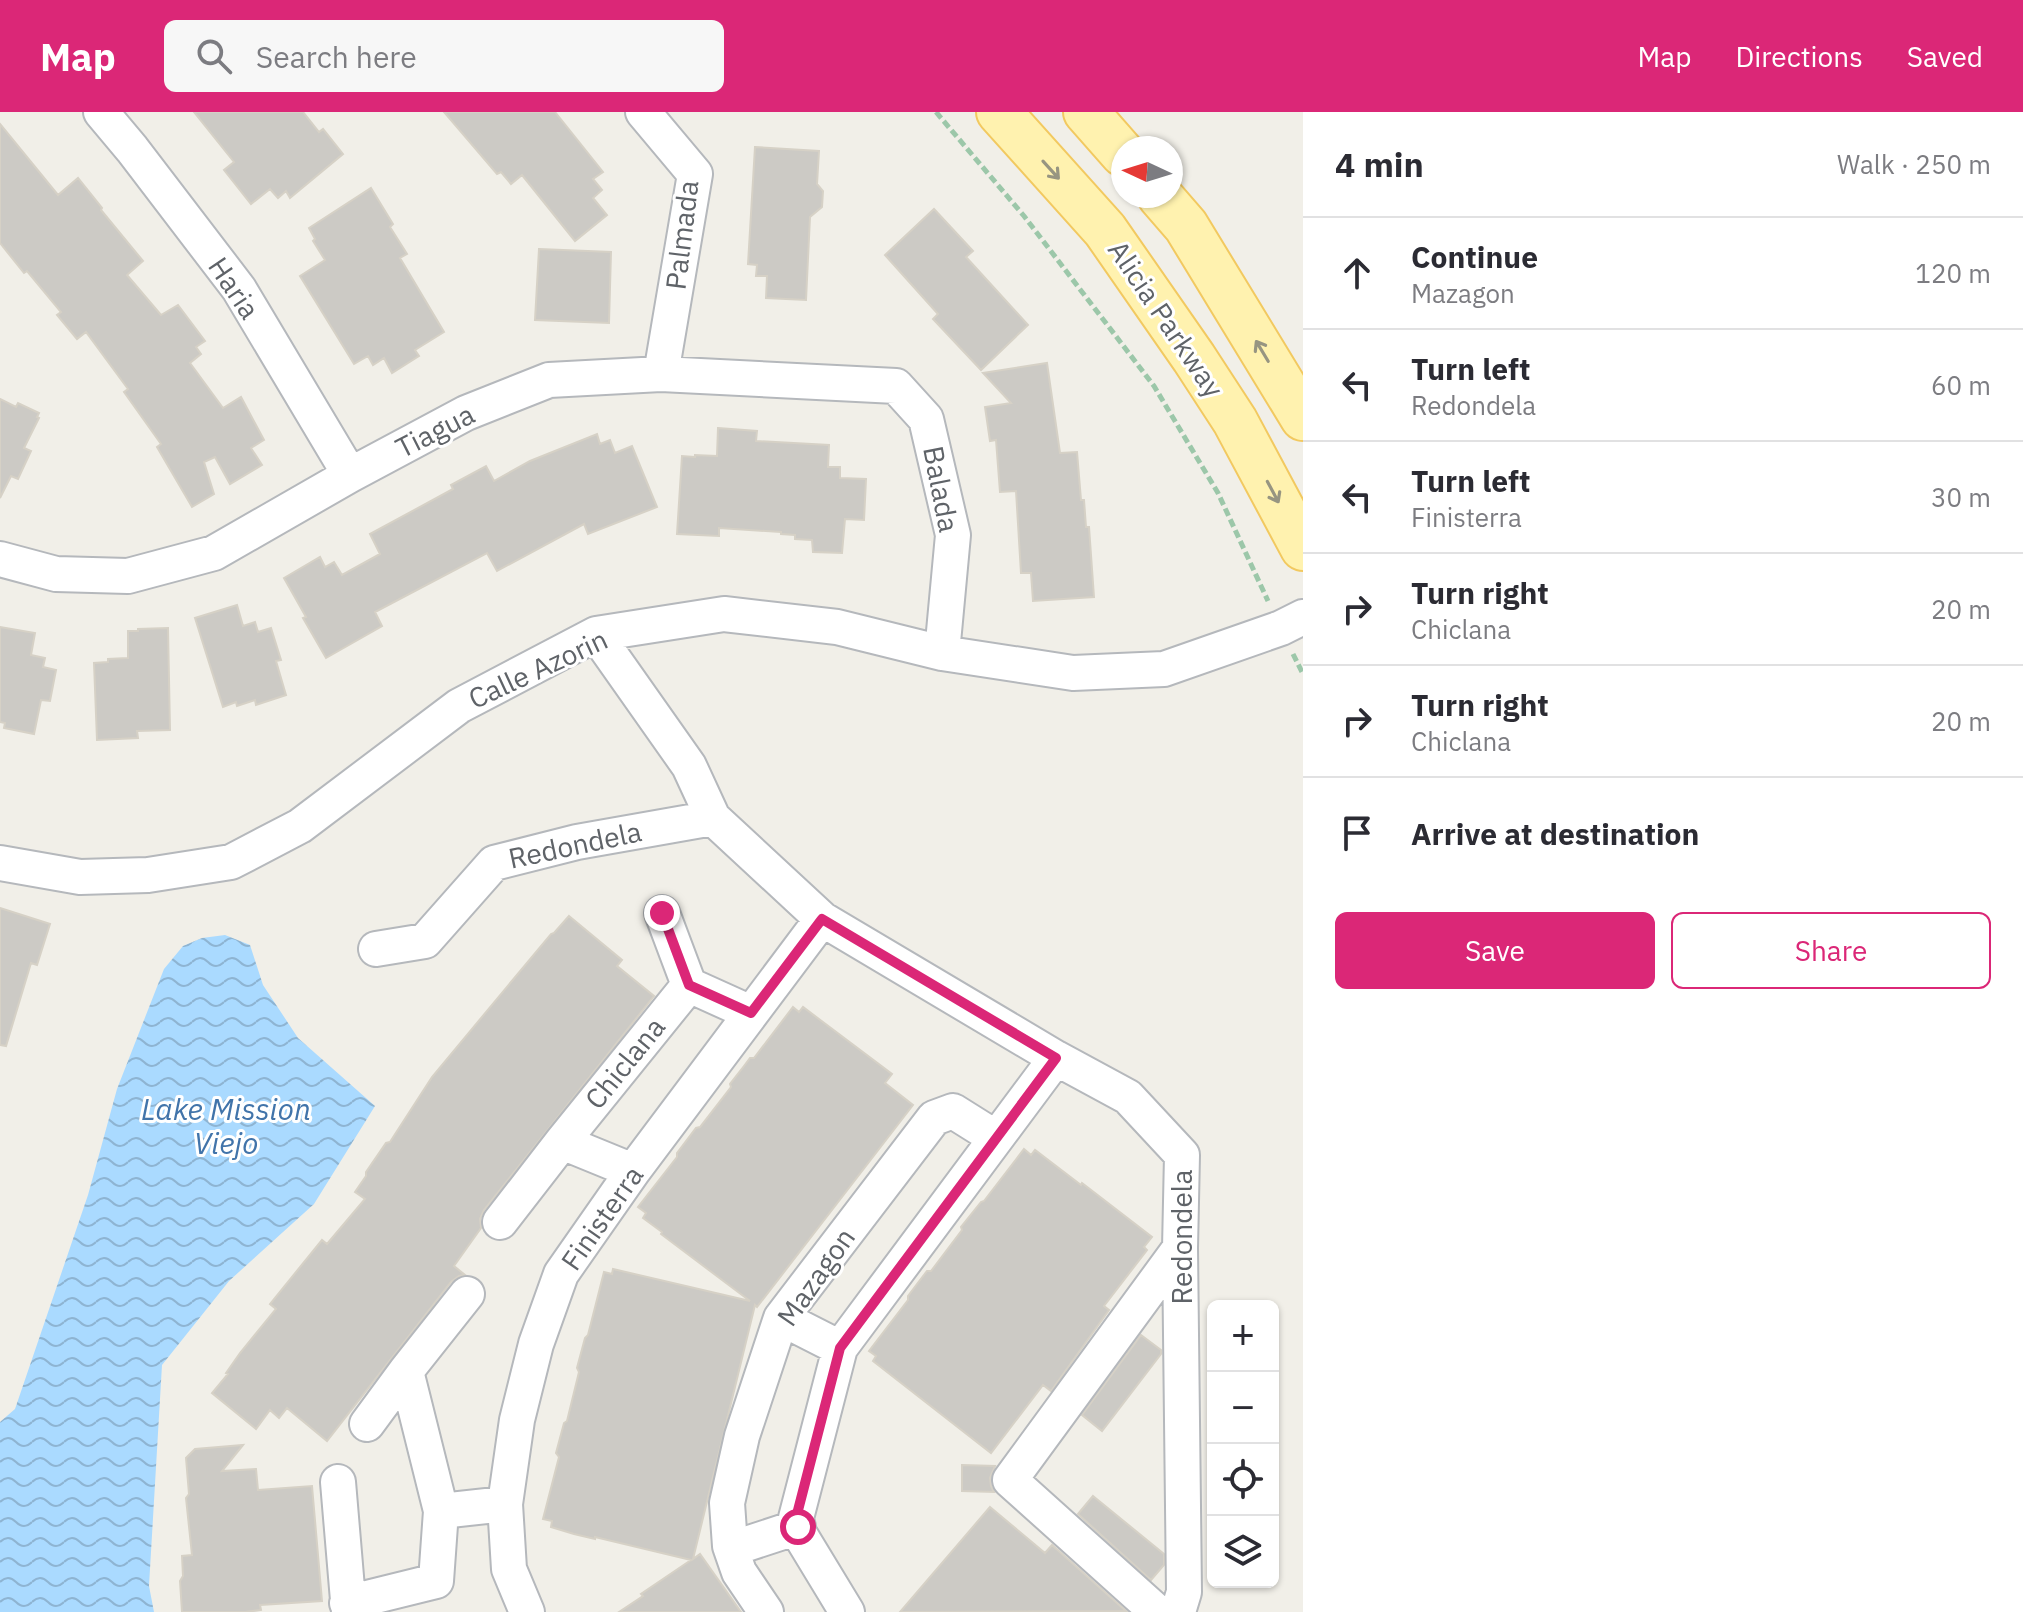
<!DOCTYPE html>
<html lang="en">
<head>
<meta charset="utf-8">
<style>
  :root { --surface:#fff; --page:#f7f7f7; --text:#2b2b33; --muted:#7c7c81; --line:#e1e1e2; --accent:#db2777 }
  body { margin:0; font-family:"IBM Plex Sans",sans-serif; background:var(--page); color:var(--text) }
  .controls { position:absolute; right:24px; bottom:24px; display:grid; overflow:hidden; border-radius:12px; box-shadow:0 2px 6px #0004 }
  .controls button { width:72px; height:72px; display:grid; place-items:center; padding:0; border:0; border-bottom:2px solid var(--line); background:var(--surface); color:var(--text); font:40px sans-serif }
  .compass { position:absolute; left:1111px; top:24px; width:72px; height:72px; border-radius:50%; background:var(--surface); box-shadow:0 2px 6px #0004; rotate:274deg }
  .stop { position:absolute; width:24px; height:24px; margin:-18px; border:6px solid #db2777; border-radius:50%; background:#fff }
  .stop.end { background:#db2777; border-color:#fff; box-shadow:0 2px 8px #0008 }
  .list { margin:0; padding:0; list-style:none }
  h2 { display:flex; justify-content:space-between; align-items:center; height:104px; margin:0; padding:0 32px; font-size:34px }
  h2 small { font-size:26px; font-weight:400; color:var(--muted) }
  .list li { display:grid; grid-template-columns:52px 1fr auto; gap:24px; align-items:center; box-sizing:border-box; height:112px; padding:0 32px; border-top:2px solid var(--line) }
  .list b { display:block; font-size:30px; white-space:nowrap }
  .list p { margin:0; font-size:26px; white-space:nowrap; color:var(--muted) }
  .list em { font-size:26px; font-style:normal; color:var(--muted) }
  .actions { display:flex; gap:16px; padding:24px 32px }
  .actions a { flex:1; padding:18px 0; border:2px solid var(--accent); border-radius:12px; text-align:center; font-size:28px; color:var(--accent) }
  .actions .main { background:var(--accent); color:#fff }
  .icon { flex:none; width:44px; height:44px; fill:none; stroke:currentColor; stroke-width:2; stroke-linecap:round; stroke-linejoin:round }
  .map { position:relative; flex:none; width:1303px; height:1500px; overflow:hidden }
  header { display:flex; align-items:center; gap:48px; box-sizing:border-box; height:112px; padding:0 40px; background:var(--accent); color:#fff }
  header strong { font-size:38px }
  nav { display:flex; gap:44px; margin-inline-start:auto; font-size:28px }
  .search { width:560px; height:72px; background:var(--page); display:flex; align-items:center; gap:20px; box-sizing:border-box; padding:0 28px; border-radius:12px; color:var(--muted); font-size:30px }
  main { display:flex }
  aside { flex:1; background:var(--surface) }
  .map>svg:first-child { display:block }
</style>
</head>
<body>
<header>
<strong>Map</strong>
<div class="search"><svg class="icon" aria-label="search" viewBox="0 0 24 24"><circle cx="10" cy="10" r="6"/><path d="M15 15l6 6"/></svg>Search here</div>
<nav><a>Map</a><a>Directions</a><a>Saved</a></nav>
</header>
<main>
<div class="map">
<svg width="1303" height="1500" viewBox="0 0 1303 1500">
  <defs>
    <pattern id="water-waves" width="16" height="10" patternUnits="userSpaceOnUse" patternTransform="scale(2)"><rect width="16" height="10" fill="#aadaff"/><path d="M0 5q4-4 8 0t8 0" fill="none" stroke="#8eb4d2"/></pattern>
  </defs>
  <rect width="100%" height="100%" fill="#f1efe8"/>
  <path fill="url(#water-waves)" d="M225,823L250,833L263,873L298,926L375,994L314,1092L229,1169L162,1253L149,1474L154,1500H0V1310L15,1297L88,1083L117,977L164,857L183,834L202,826Z"/>
  <path fill="#cccac5" stroke="#d6d1c6" stroke-width="2" d="M194,0H303L319,20L323,17L343,42L290,86L286,79L278,86L270,77L251,92L224,58L234,50Z
    M444,0H555L603,60L593,67L602,78L593,86L607,103L575,129L522,63L511,72L501,60L497,62Z
    M0,12L58,83L78,66L102,96L101,98L143,149L127,163L161,203L178,193L205,229L196,235L201,242L190,251L223,296L241,285L264,328L251,336L262,353L230,372L215,345L204,350L214,382L192,395L157,335L161,332L124,280L128,277L86,220L77,227L57,203L61,200L27,159L24,161L0,131Z
    M755,35L819,39L817,72L823,79L822,95L810,105L806,188L766,186L767,164H756L757,153L748,152Z
    M371,76L393,112L390,115L407,142L400,146L444,220L415,238L419,244L392,261L384,246L373,253L368,244L354,252L300,164L325,148L313,129L315,127L309,116Z
    M934,97L973,139L966,145L1028,213L981,258L933,207L938,202L885,143Z
    M539,137L611,140L609,211L535,208Z
    M1047,251L1060,341L1077,340L1081,388H1084L1086,415H1089L1094,485L1033,489L1031,461H1021L1016,379L1000,380L996,328L990,329L985,295L1011,291L983,261Z
    M0,287L16,295L18,291L39,301L37,305L39,306L24,336L31,339L18,367L11,364L0,386Z
    M718,316L757,319L756,329L829,333L828,355H840V366L866,367L864,408L845,407L842,441L813,440L812,428L795,427V423L781,422V420L719,416V424L677,422L682,344L695,345V343L717,344Z
    M597,322L600,332L610,328L615,341L632,334L657,395L588,422L584,412L497,459L487,441L375,500L382,514L326,546L303,506L306,505L284,466L320,445L325,455L334,450L342,463L380,442L370,422L453,377L451,373L486,354L494,369L530,349Z
    M237,493L243,514L255,510L258,520L271,516L281,548L276,549L286,583L256,593L255,588L237,594L236,590L223,595L195,506Z
    M0,515L35,521L31,543L45,546L43,555L56,558L50,589L41,588L34,622L4,616L5,611L0,610Z
    M168,516L170,618L137,619L138,626L97,628L94,551L108,550V547L128,546V519H138V517Z
    M0,796L50,812L37,853L31,851L6,934L0,933Z
    M569,804L622,848L617,854L654,884L484,1098L480,1107L481,1116L454,1154L465,1163L459,1164L451,1170L327,1329L287,1296L279,1306L270,1298L256,1317L212,1281L228,1262L226,1261L240,1241L276,1197L270,1192L322,1128L327,1132L365,1087L355,1080L366,1064V1060L386,1031L390,1030L432,965L551,822L554,821Z
    M793,895L799,900L803,895L892,962L885,971L913,993L757,1195L755,1193L693,1447L700,1442L741,1500H619L643,1484L641,1482L691,1448L595,1425V1427L574,1422L551,1415L552,1409L543,1407L559,1345L556,1341L564,1311L567,1309L579,1260L577,1256L585,1226L588,1223L604,1160L612,1162L613,1157L750,1189L661,1122L662,1120L643,1106L646,1101L638,1095L677,1045V1041L696,1016L700,1015L731,975L730,972L744,954L750,946H754Z
    M1024,1037L1031,1043L1035,1038L1081,1073L1082,1071L1152,1125L1144,1135L1147,1138L1104,1194L1109,1198L1051,1279L1043,1273L991,1341L873,1249L876,1244L869,1239L908,1188V1184L917,1172L927,1159H931L962,1118L961,1115L981,1090L984,1089Z
    M1141,1223L1161,1238V1242L1102,1319L1082,1303Z
    M243,1333L222,1359L256,1357L258,1378L312,1374L322,1489L260,1493L261,1498L245,1500H182L180,1469L183,1464L182,1444L192,1443L186,1386L189,1382L186,1346L195,1337Z
    M962,1353L995,1354L990,1366L991,1374L994,1380L962,1379Z
    M1093,1384L1164,1442V1453L1151,1468L1078,1402Z
    M990,1395L1045,1441L1052,1433L1126,1499L900,1500Z"/>
  <g fill="none" stroke-linecap="round" stroke-linejoin="round">
    <defs>
      <path id="minor" d="M101,0L132,37L239,177L350,363
        M643,0L695,62L661,262
        M0,447L56,462L128,464L214,441L350,363L466,301L549,268L661,262L896,274L926,307L953,423L942,541
        M596,522L689,654L713,706L822,807L1056,946L1128,985L1182,1043L1180,1136L1184,1480L1178,1500
        M0,751L80,765L148,763L231,750L300,714L459,594L596,522L724,502L837,515L942,541L1073,561L1164,557L1281,516L1303,505
        M376,837L425,829L494,751L577,730L713,706
        M689,873L751,901
        M562,1030L633,1059
        M500,1110L562,1030L689,873L662,801
        M781,1206L840,1236
        M406,1259L441,1399
        M367,1312L406,1259L467,1182
        M338,1370L349,1500
        M731,1437L798,1415
        M347,1491L436,1469L441,1399L505,1392
        M527,1500L509,1457L505,1392L517,1308L536,1232L561,1162L633,1059L822,807
        M766,1500L739,1460L730,1434L727,1391L742,1324L781,1206L934,1006L953,999L996,1026
        M847,1500L799,1421L796,1406L840,1236L1056,946
        M1157,1500L1010,1368L1180,1136"/>
      <path id="major" d="M999,0L1105,118L1194,246L1235,309L1303,436
        M1086,0L1123,42
        M1160,84L1186,114L1303,306"/>
    </defs>
    <use href="#minor" stroke="#b5b8bc" stroke-width="38"/>
    <use href="#major" stroke="#f2c960" stroke-width="48"/>
    <path stroke="#9cc7a9" stroke-width="5" stroke-dasharray="8 4" stroke-linecap="butt" d="M936,0L1024,104L1154,274L1218,381L1268,489
      M1293,542L1303,562"/>
    <use href="#minor" stroke="#fff" stroke-width="34"/>
    <use href="#major" stroke="#fff2af" stroke-width="44"/>
  </g>
  <defs><path id="oneway-shaft" d="M-6 0H5M1.5-3L5.5 0L1.5 3" fill="none" stroke-width="1.6" stroke-linecap="round" stroke-linejoin="round" transform="scale(2)"/></defs>
  <g stroke="#979581">
    <use href="#oneway-shaft" transform="translate(1051 58) rotate(48)"/>
    <use href="#oneway-shaft" transform="translate(1262 239) rotate(-121)"/>
    <use href="#oneway-shaft" transform="translate(1273 380) rotate(62)"/>
  </g>
  <g fill="none" stroke-linecap="round" stroke-linejoin="round">
    <path stroke="#db2777" stroke-width="10" d="M662,801L689,873L751,901L822,807L1056,946L840,1236L796,1406L798,1415"/>
  </g>
  <g text-anchor="middle" stroke-width="6" stroke-linejoin="round" paint-order="stroke">
    <g font-size="28" fill="#5f6368" stroke="#fff">
      <text transform="translate(682 123) rotate(-83)" y="10">Palmada</text>
      <text transform="translate(234 176) rotate(56)" y="10">Haria</text>
      <text transform="translate(1166 207) rotate(56)" y="10">Alicia Parkway</text>
      <text transform="translate(435 319) rotate(-27)" y="10">Tiagua</text>
      <text transform="translate(941 377) rotate(79)" y="10">Balada</text>
      <text transform="translate(538 557) rotate(-25)" y="10">Calle Azorin</text>
      <text transform="translate(575 733) rotate(-12)" y="10">Redondela</text>
      <text transform="translate(625 951) rotate(-51)" y="10">Chiclana</text>
      <text transform="translate(602 1106) rotate(-55)" y="10">Finisterra</text>
      <text transform="translate(1182 1125) rotate(-90)" y="10">Redondela</text>
      <text transform="translate(816 1165) rotate(-55)" y="10">Mazagon</text>
    </g>
    <g font-size="30" font-style="italic" fill="#4174aa" stroke="#fff">
      <text x="226" y="1008">Lake Mission<tspan x="226" dy="34">Viejo</tspan></text>
    </g>
  </g>
</svg>
<div class="controls">
<button>+</button>
<button>−</button>
<button><svg class="icon" aria-label="locate" viewBox="0 0 24 24"><circle cx="12" cy="12" r="6"/><path d="M12 2v4M12 18v4M2 12h4M18 12h4"/></svg></button>
<button><svg class="icon" aria-label="layers" viewBox="0 0 24 24"><path d="M12 4l9 5-9 5-9-5zM3 14l9 5 9-5"/></svg></button>
</div>
<svg class="compass" viewBox="-18 -18 36 36"><path d="M0-13l5 13h-10z" fill="#e53935"/><path d="M0 13l5-13h-10z" fill="#7c7c81"/></svg>
<div class="stop" style="left:798px;top:1415px"></div>
<div class="stop end" style="left:662px;top:801px"></div>
</div>
<aside>
<h2>4 min<small>Walk · 250 m</small></h2>
<ul class="list">
<li><svg class="icon" aria-label="ahead" viewBox="0 0 24 24"><path d="M12 20V5M6 11l6-6 6 6"/></svg><div><b>Continue</b><p>Mazagon</p></div><em>120 m</em></li>
<li><svg class="icon" aria-label="left" viewBox="0 0 24 24"><path d="M17 20v-9H6M10 6l-5 5 5 5"/></svg><div><b>Turn left</b><p>Redondela</p></div><em>60 m</em></li>
<li><svg class="icon" aria-label="left" viewBox="0 0 24 24"><path d="M17 20v-9H6M10 6l-5 5 5 5"/></svg><div><b>Turn left</b><p>Finisterra</p></div><em>30 m</em></li>
<li><svg class="icon" aria-label="right" viewBox="0 0 24 24"><path d="M7 20v-9h11M14 6l5 5-5 5"/></svg><div><b>Turn right</b><p>Chiclana</p></div><em>20 m</em></li>
<li><svg class="icon" aria-label="right" viewBox="0 0 24 24"><path d="M7 20v-9h11M14 6l5 5-5 5"/></svg><div><b>Turn right</b><p>Chiclana</p></div><em>20 m</em></li>
<li><svg class="icon" aria-label="arrive" viewBox="0 0 24 24"><path d="M6 21V4h12l-3 4 3 4H6"/></svg><div><b>Arrive at destination</b></div></li>
</ul>
<div class="actions"><a class="main">Save</a><a>Share</a></div>
</aside>
</main>
</body>
</html>
